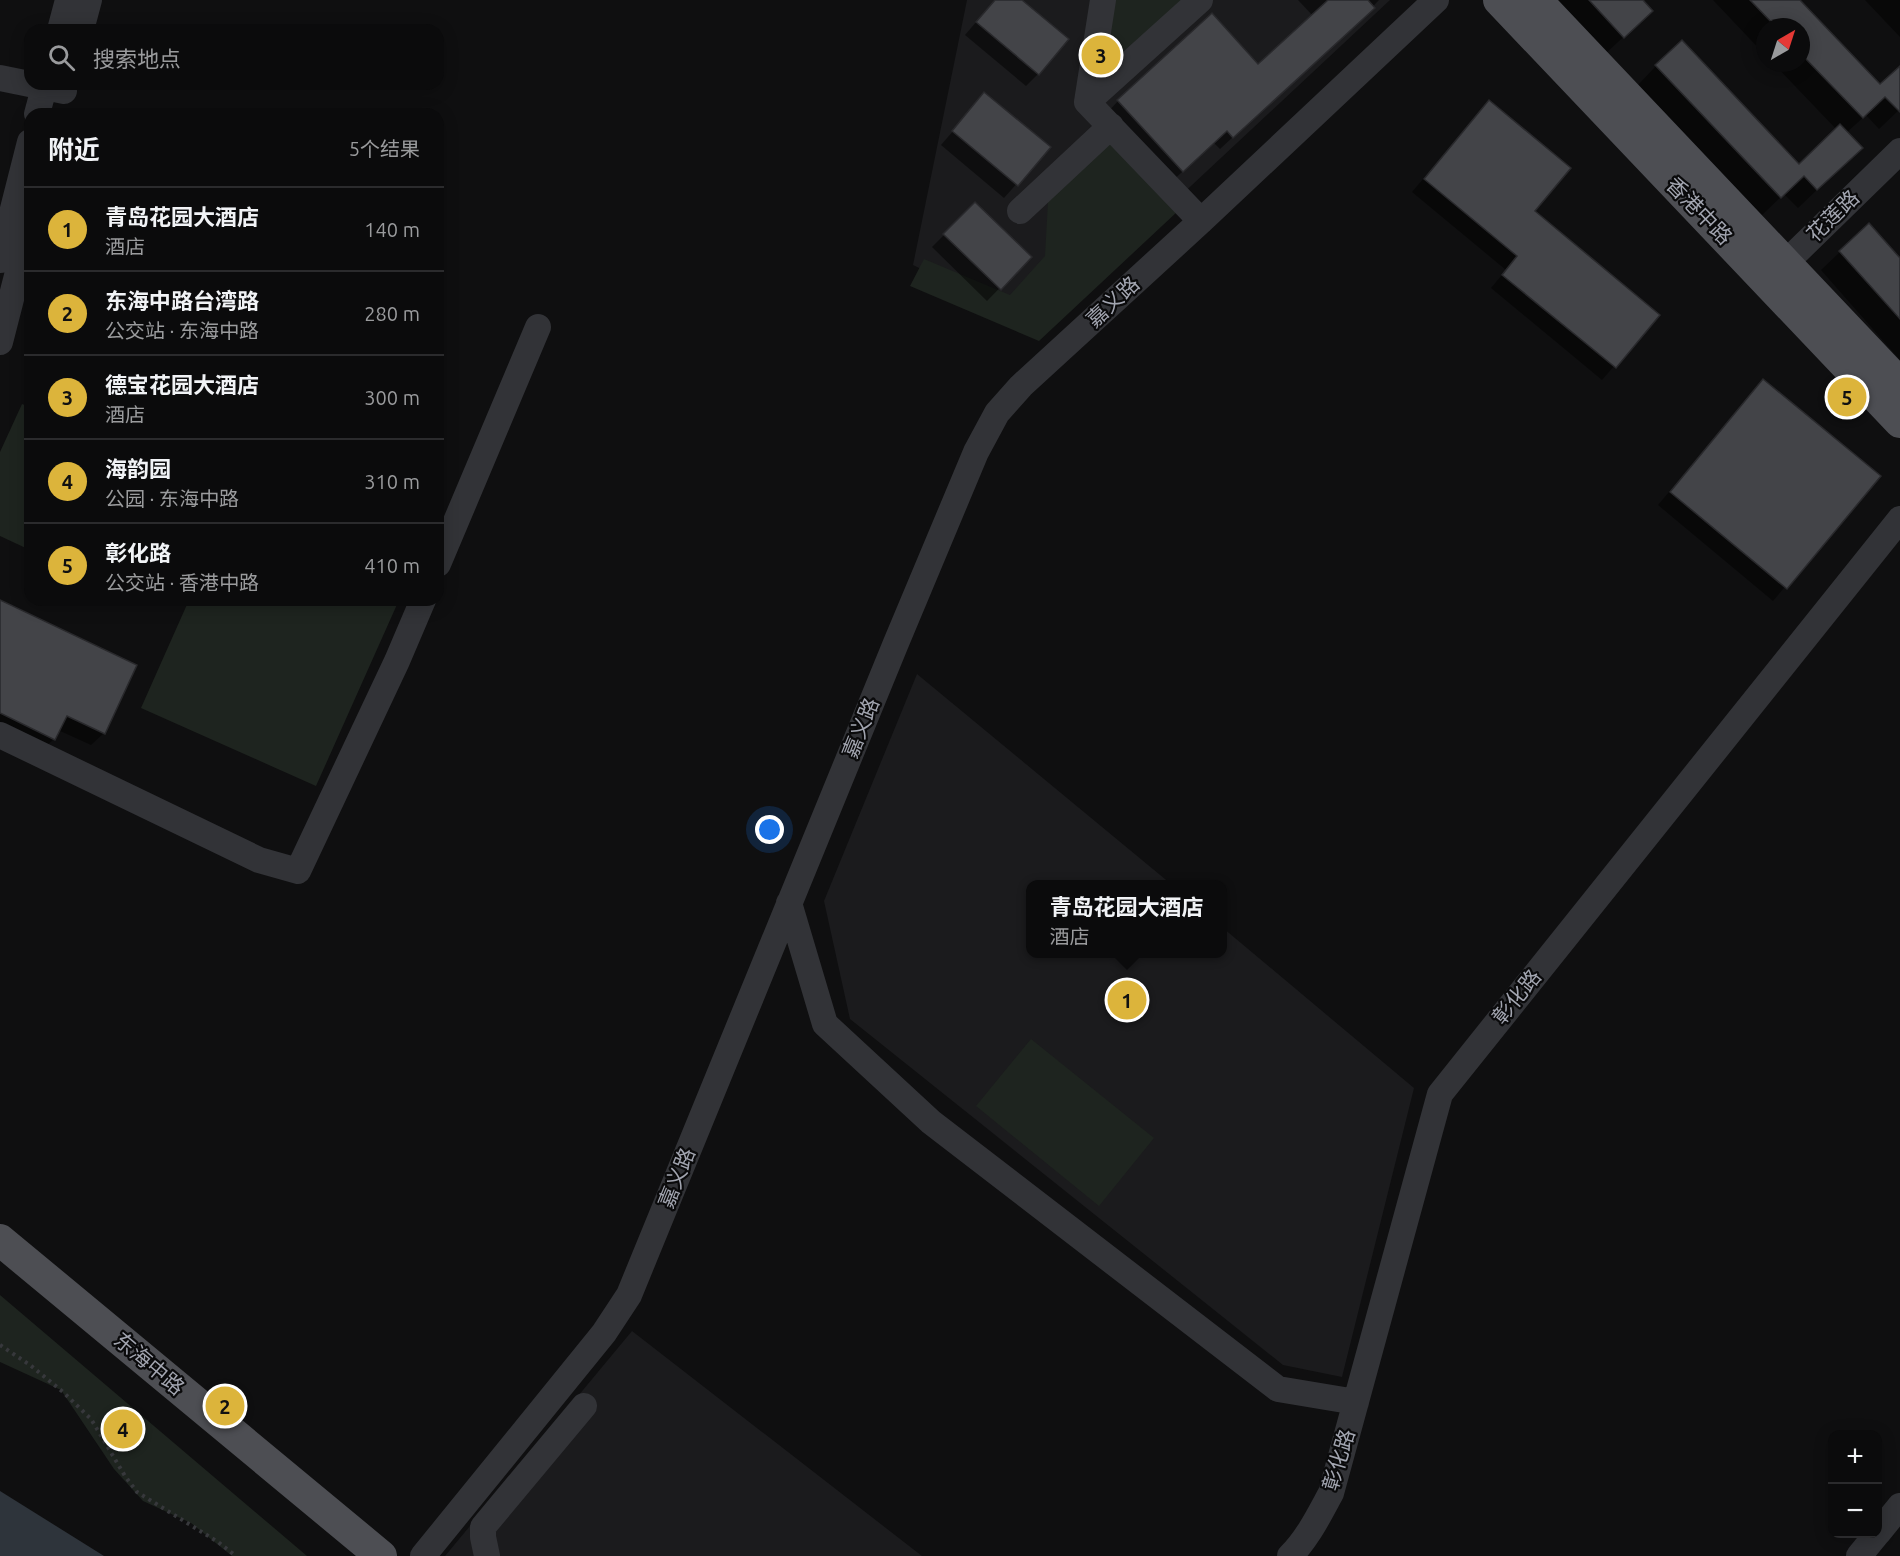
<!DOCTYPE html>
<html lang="zh">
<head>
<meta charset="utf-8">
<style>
  :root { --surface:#0b0b0c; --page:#19191a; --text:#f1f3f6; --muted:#9a9b9d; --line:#2b2b2d; --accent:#dcb43b }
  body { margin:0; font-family:Ubuntu,"Noto Sans SC",sans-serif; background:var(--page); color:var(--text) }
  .controls { position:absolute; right:18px; bottom:18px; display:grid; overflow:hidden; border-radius:12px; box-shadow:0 3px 15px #0003 }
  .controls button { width:54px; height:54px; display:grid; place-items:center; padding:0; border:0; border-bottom:2px solid var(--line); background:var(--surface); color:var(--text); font:30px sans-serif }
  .compass { position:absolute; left:1756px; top:18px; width:54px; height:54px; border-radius:50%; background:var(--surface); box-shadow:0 3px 15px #0003; rotate:39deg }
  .you { position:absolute; left:770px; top:830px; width:21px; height:21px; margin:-15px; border:4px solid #fff; border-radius:50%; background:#1a73e8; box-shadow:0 0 0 9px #1a73e833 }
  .badge { display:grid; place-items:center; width:39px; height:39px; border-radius:50%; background:var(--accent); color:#111; font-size:20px; font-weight:700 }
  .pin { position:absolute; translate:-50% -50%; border:3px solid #fff; box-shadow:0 2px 6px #0006 }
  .popup { position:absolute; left:1026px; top:880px; width:201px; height:78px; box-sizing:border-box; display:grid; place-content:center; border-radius:12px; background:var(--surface); filter:drop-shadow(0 2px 4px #0005); font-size:20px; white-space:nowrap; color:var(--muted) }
  .popup b { font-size:22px; color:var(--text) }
  .popup::after { content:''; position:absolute; left:50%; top:100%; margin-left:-12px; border:12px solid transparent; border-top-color:var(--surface) }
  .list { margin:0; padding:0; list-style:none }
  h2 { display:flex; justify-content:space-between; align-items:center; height:78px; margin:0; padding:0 24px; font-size:26px }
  h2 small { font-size:20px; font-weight:400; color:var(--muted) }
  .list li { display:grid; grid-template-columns:39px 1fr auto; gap:18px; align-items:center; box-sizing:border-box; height:84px; padding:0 24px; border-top:2px solid var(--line) }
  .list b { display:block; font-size:22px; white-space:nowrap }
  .list p { margin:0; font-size:20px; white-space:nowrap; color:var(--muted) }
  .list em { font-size:20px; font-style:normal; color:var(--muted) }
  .icon { flex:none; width:33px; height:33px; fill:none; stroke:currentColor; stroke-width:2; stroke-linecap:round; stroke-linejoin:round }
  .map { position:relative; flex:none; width:1900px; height:1556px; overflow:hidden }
  .search { position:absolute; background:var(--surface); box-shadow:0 3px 15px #0003; left:24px; top:24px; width:420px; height:66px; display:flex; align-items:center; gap:15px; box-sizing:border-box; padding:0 21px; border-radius:18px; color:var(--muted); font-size:22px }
  .panel { position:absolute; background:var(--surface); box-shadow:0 3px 15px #0003; left:24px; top:108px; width:420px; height:498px; border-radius:18px }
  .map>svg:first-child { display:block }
</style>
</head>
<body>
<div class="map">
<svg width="1900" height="1556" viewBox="0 0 1900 1556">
  <rect width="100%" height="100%" fill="#0f0f10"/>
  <path fill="#1b1b1d" d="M967,0H1390L1176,200L1038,326L913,265Z
    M917,674L1171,884H1031V954H1223V928L1414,1088L1342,1377L1283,1365L850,1019L824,901Z
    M632,1331L922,1556H445Z"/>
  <path fill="#1e241f" d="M1109,0H1184L1118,58L1096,38Z
    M1110,141L1178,211L1039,341L910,286L924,259L1010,295L1045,256L1048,202Z
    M22,404L30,407V550L0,536V452Z
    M189,600H399L316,786L141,708Z
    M1031,1039L1154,1138L1099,1206L976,1106Z
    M0,1295L307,1556H232L191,1523L143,1501L114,1469L61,1390L0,1362Z"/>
  <path fill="#2e343b" d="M0,1491L104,1556H0Z"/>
  <path fill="#0007" d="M995,0H1020L1038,74L1026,86L965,35Z
    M1298,0H1379L1360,20L1220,149L1214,143L1170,183L1106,114L1118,101L1258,66L1313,16Z
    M1553,0H1641L1632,29L1604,55Z
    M1713,0H1798L1880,86L1900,68V109L1879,129L1866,115L1846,133L1842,166L1798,208L1784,194L1762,215L1638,85L1656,66L1799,166L1837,130L1773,63H1801V27H1765V55Z
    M1865,0H1900V37Z
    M985,94L1049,147L1004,198L941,145Z
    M1489,102L1533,211L1658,315L1602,380L1491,288L1506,270L1412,192Z
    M975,204L1030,257L987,301L932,247Z
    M1840,252L1900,260V360L1821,270Z
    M1763,381L1879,476L1773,601L1658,505Z
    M0,602L104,733L91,745L58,730L54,739L41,751L0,732Z"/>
  <path fill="#434448" stroke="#29292c" stroke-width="1.5" d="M995,0H1022L1069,39L1039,75L976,22Z
    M1328,0H1368L1375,8L1233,138L1227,131L1183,172L1117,100L1212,13L1258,64Z
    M1589,0H1643L1653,11L1624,38Z
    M1750,0H1800L1880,84L1900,66V112L1885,97L1863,118L1801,54V27H1776Z
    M1682,40L1799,164L1840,124L1863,148L1817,190L1804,176L1781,198L1655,65Z
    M984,92L1051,147L1018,186L952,131Z
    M1489,100L1571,168L1535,211L1660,315L1616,368L1502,275L1517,256L1424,179Z
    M975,202L1032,257L1001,290L943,234Z
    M1869,223L1900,258V319L1839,251Z
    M1763,379L1881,476L1787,589L1670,492Z
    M0,600L137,665L105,734L67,716L55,740L0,713Z"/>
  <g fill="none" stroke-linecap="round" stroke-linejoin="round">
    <path stroke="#37383c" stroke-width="4" stroke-dasharray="3 4.5" stroke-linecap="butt" d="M0,1345L30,1365L63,1392L91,1419L125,1476L137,1492L218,1542L236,1556"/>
    <path stroke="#323337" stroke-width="26" d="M1103,0L1087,102L1201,221
      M60,30L68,0
      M81,30L89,0
      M0,78L64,91
      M1087,102L1200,0
      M37,114L45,84
      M1020,211L1111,126
      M0,260L30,142
      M1771,277L1900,151
      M0,342L30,225
      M438,564L538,327
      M0,735L259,860L298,871L397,661L423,600
      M789,903L825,1024L931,1122L1278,1389L1356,1402
      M1878,1533L1900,1506
      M423,1556L604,1333L629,1295L896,643L976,452L997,413L1021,386L1201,221L1436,0
      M487,1556L483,1537V1527L584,1406
      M1290,1556C1308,1538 1319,1515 1331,1493L1440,1094L1900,519
      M1859,1556L1877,1534"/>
    <path stroke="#4d4e53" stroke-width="32" d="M1499,0L1900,422
      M1536,0L1900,384
      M0,1240L381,1556"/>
  </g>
  <g text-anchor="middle" stroke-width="4.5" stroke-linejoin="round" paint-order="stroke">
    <g font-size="21" fill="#a2a5b0" stroke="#0a0a0b">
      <text transform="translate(1699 211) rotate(46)" y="7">香港中路</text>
      <text transform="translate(1833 216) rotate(-44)" y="7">花莲路</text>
      <text transform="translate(1113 302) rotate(-43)" y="7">嘉义路</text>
      <text transform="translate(861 728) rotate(-68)" y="7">嘉义路</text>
      <text transform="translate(1517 997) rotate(-51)" y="7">彰化路</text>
      <text transform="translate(677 1178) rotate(-68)" y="7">嘉义路</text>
      <text transform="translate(149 1364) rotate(40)" y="7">东海中路</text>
      <text transform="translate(1339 1460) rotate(-73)" y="7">彰化路</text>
    </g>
  </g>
</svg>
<div class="controls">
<button>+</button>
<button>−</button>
</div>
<svg class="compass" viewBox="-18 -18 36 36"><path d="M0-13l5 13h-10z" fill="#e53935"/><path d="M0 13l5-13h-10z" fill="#9a9b9d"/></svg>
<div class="you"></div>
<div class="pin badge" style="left:1127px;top:1000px">1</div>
<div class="popup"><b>青岛花园大酒店</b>酒店</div>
<div class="pin badge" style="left:225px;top:1406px">2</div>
<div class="pin badge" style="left:1101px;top:55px">3</div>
<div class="pin badge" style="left:123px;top:1429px">4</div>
<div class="pin badge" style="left:1847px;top:397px">5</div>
<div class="search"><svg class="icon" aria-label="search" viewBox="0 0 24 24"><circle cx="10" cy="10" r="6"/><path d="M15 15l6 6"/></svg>搜索地点</div>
<section class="panel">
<h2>附近<small>5个结果</small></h2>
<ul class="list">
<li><span class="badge">1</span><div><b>青岛花园大酒店</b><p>酒店</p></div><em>140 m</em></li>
<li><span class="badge">2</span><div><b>东海中路台湾路</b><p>公交站 · 东海中路</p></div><em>280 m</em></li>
<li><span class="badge">3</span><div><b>德宝花园大酒店</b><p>酒店</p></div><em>300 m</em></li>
<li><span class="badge">4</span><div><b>海韵园</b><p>公园 · 东海中路</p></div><em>310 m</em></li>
<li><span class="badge">5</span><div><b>彰化路</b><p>公交站 · 香港中路</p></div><em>410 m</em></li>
</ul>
</section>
</div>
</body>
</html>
